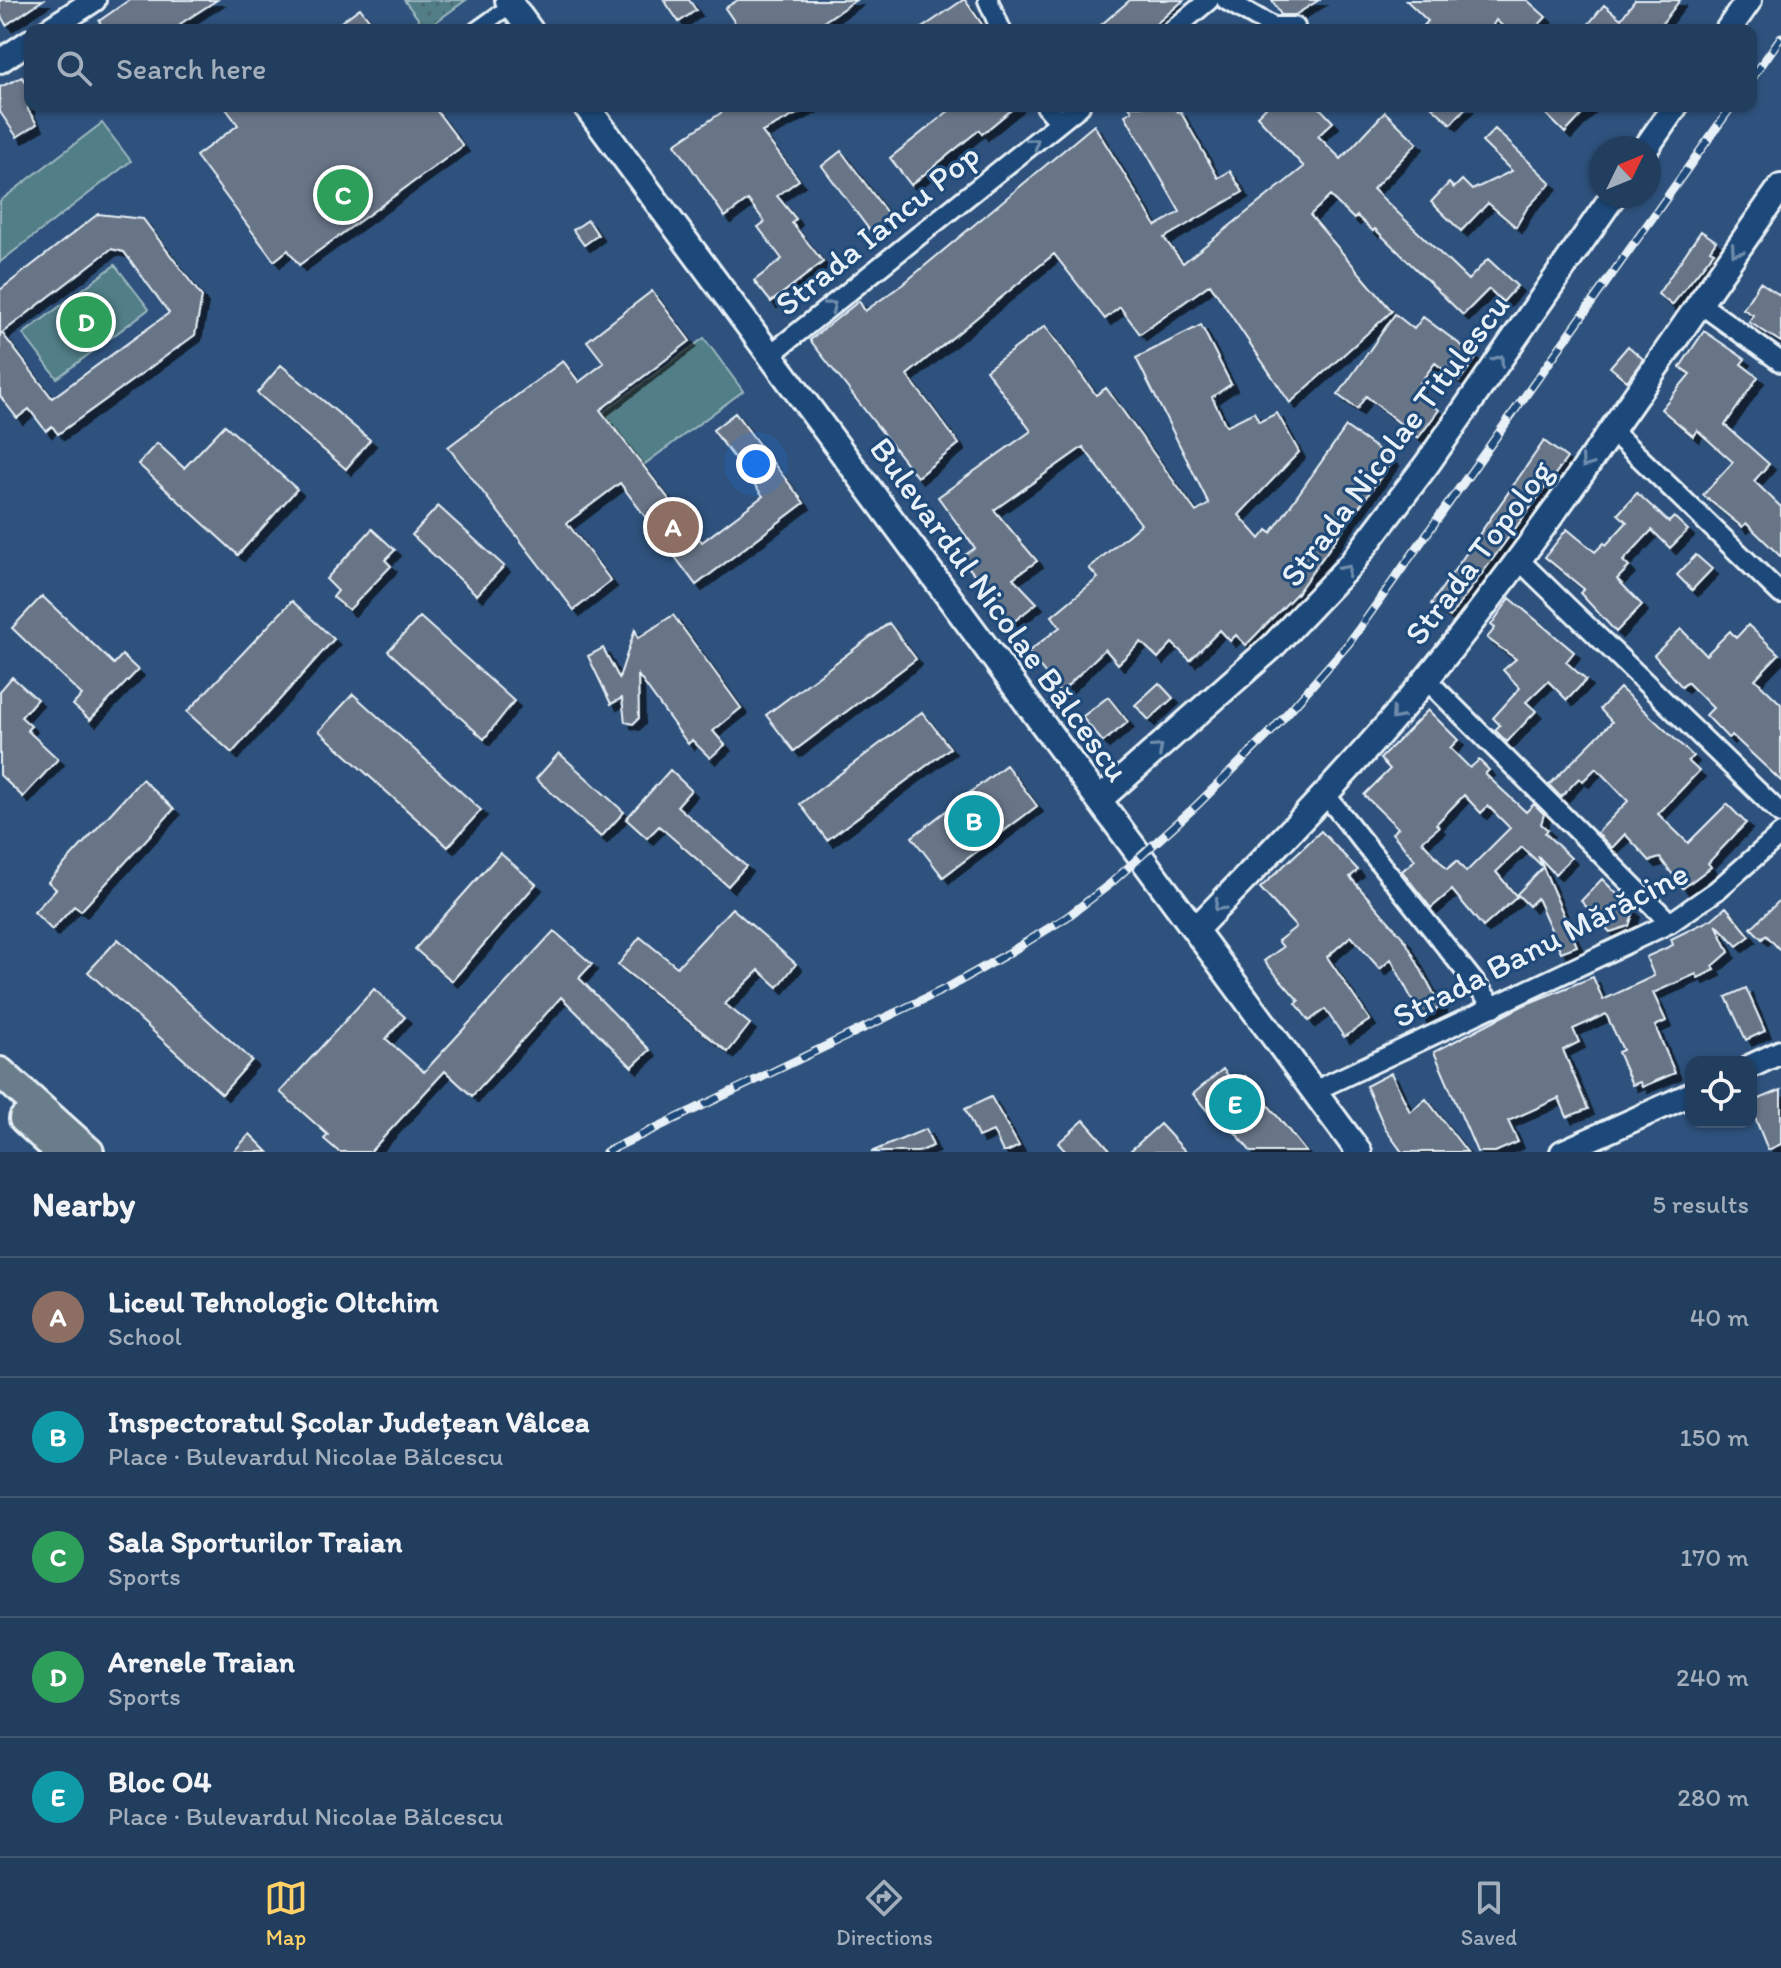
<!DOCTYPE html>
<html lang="en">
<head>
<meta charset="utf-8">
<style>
  :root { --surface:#223e5e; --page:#2e4967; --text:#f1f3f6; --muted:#a2aebc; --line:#3f5773; --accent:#ffd166 }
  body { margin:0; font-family:Itim,sans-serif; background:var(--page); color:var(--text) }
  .controls { position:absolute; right:24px; bottom:24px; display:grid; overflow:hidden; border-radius:16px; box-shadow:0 2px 6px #0004 }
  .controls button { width:72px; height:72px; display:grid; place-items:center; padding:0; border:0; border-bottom:2px solid var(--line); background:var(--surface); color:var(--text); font:40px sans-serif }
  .compass { position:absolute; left:1589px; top:136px; width:72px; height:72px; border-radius:50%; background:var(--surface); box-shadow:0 2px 6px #0004; rotate:47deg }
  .you { position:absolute; left:756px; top:464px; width:28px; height:28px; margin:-20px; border:6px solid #fff; border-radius:50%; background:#1a73e8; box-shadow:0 0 0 12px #1a73e833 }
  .badge { display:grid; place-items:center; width:52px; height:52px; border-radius:50%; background:var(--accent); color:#fff; font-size:26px; font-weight:700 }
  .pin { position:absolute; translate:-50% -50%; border:4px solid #fff; box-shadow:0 2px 8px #0006 }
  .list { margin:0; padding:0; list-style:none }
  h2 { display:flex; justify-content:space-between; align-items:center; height:104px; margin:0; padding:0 32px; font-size:34px }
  h2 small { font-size:26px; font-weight:400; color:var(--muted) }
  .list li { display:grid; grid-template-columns:52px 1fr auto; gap:24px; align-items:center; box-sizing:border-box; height:120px; padding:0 32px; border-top:2px solid var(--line) }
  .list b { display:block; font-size:30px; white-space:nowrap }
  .list p { margin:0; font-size:26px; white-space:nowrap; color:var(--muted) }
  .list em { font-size:26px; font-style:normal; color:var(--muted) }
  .icon { flex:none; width:44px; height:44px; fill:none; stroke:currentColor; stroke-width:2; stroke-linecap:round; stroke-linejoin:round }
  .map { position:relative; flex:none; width:1781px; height:1152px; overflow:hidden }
  .search { position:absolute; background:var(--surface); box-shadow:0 2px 6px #0004; left:24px; right:24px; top:24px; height:88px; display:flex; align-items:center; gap:20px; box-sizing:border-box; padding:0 28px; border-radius:16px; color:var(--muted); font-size:30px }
  .sheet { height:704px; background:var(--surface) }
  nav { display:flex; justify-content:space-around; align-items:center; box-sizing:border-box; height:112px; border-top:2px solid var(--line); background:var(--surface); font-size:22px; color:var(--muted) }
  nav a { display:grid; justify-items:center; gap:4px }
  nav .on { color:var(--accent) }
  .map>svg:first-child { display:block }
</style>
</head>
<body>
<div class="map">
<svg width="1781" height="1152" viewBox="0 0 1781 1152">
  <defs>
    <pattern id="garden-dots" width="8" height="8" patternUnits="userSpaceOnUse" patternTransform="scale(2)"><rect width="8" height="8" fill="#517e87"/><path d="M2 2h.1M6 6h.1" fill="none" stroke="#4c666c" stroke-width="1.8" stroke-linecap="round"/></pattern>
    <filter id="shadow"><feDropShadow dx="6" dy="6" stdDeviation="0" flood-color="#0009"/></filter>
  </defs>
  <rect width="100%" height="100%" fill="#2e527d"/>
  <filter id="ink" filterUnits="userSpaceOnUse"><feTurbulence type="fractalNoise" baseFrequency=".0125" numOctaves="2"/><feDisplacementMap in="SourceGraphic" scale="16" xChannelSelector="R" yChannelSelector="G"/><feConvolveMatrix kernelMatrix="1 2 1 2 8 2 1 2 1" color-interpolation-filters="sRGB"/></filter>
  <g filter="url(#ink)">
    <path fill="url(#garden-dots)" stroke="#9cb8c0" stroke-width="2" d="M404,0H466L426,29Z"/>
    <path fill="#517e87" stroke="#9cb8c0" stroke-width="2" d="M102,123L131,161L0,262V201Z
      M115,265L149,309L57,378L23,334Z
      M704,338L743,391L642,466L602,413Z"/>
    <path fill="#687487" stroke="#e8f1f8" stroke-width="2" fill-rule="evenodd" filter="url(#shadow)" d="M0,0H43L6,25L0,14Z
      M129,0H217L180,24L185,30H105L99,21Z
      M664,0H689L696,10L679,22Z
      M738,0H856L811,30H740L725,8Z
      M965,0L986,30H919L963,0Z
      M1130,0H1184L1149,30H1095Z
      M1272,0H1319L1295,15H1281Z
      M1406,0H1527L1546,17L1534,30H1507L1496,20L1490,30H1420L1428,21Z
      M1635,0H1680L1657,30H1584L1604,5L1621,19Z
      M360,8L377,30H330Z
      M22,77L30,89L28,110L37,124L17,137L0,112V87Z
      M224,106H433L463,146L299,265L288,250L274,261L196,156L238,125Z
      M731,106H812L762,132L799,180L777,196L796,219L792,223L823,262L771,302L754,281L782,259L758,227L765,222L748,200L725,217L675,144Z
      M955,106H1016L982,134L979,130L911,185L890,158Z
      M1129,106H1173L1177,112L1180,111L1218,178L1230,171L1243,192L1164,238L1183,263L1304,167L1257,116L1267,106H1318L1333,122L1318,136L1341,159L1385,112L1417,143L1373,189L1468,280L1488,259L1517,286L1503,302L1489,289L1463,315L1375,229L1373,231L1357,216L1354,219L1330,196L1310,215L1392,311L1290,403L1210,284L1140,334L1120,307L1105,319L1054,254L907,375L959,444L917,477L810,340L859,301L865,311L903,284L1094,125L1156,226L1180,212L1125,115L1132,111Z
      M1431,106H1467L1451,124Z
      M1538,106H1590L1565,133Z
      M1495,129L1551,183L1527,208L1516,227L1488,203L1461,231L1431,202L1449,183L1454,188L1462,180L1472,190L1512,171L1482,142Z
      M841,151L890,217L871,232L822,166Z
      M98,214L143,219L202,297L195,335L58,434L52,426L46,431L29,409L17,418L0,396V290ZM111,249L124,252L169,313L52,398L2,333Z
      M588,220L598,235L584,245L573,230Z
      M1701,231L1716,241L1710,250L1714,252L1672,305L1658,294Z
      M1760,282L1781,296V342L1749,322L1753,315L1743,309Z
      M652,291L690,341L600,410L702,542L763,496L713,430L735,413L804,503L696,585L620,483L567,523L611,581L574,610L448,447L563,361L579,382L604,363L587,341Z
      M1395,314L1414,329L1423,317L1477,357L1459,381L1435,363L1414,391L1439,410L1418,438L1366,396L1357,409L1338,395Z
      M1201,325L1231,384L1212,397L1226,426L1254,412L1259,422L1277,413L1299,452L1239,515L1260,539L1267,530L1271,533L1346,427L1393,460L1297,593L1246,645L1236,635L1230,641L1220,630L1190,660L1172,643L1158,658L1141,642L1118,664L1105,649L1060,693L1028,652L1060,627L1052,616L1098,578L1089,568L1141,524L1083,447L994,510L1037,561L1013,578L1037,603L1013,622L961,558L975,548L938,497L1031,431L986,370L1045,326L1096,395L1106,388L1196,512L1209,504L1136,358Z
      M1704,331L1745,359L1741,364L1758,377L1725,425L1769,464L1754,481L1781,507V557L1746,523L1742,527L1703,495L1733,462L1697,430L1693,436L1661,409L1690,374L1680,367Z
      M1628,346L1643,359L1627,381L1610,367Z
      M281,365L370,440L346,469L257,393Z
      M225,425L297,489L238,555L138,464L157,443L184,468Z
      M1544,441L1567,458L1450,617L1431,604Z
      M1637,493L1669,522L1674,517L1688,530L1670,548L1652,530L1623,561L1629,567L1617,579L1642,605L1616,632L1580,593L1584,589L1545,557L1567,529L1595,552L1604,543L1606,545L1627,522L1618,514Z
      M438,506L504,566L477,595L412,535Z
      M372,529L395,550L385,560L391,566L349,610L333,597L338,591L326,579Z
      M1696,555L1712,569L1692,590L1677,575Z
      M42,596L114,664L122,655L138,670L90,720L73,705L82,695L12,628Z
      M1510,598L1574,652L1566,662L1586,680L1567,700L1548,681L1526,702L1536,711L1507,742L1495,730L1500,725L1493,718L1520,688L1503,670L1516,659L1487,638L1495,628L1491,625Z
      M292,601L334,639L232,753L187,712Z
      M673,615L741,708L713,731L725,745L710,758L692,740L688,744L638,675L639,718L633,724L625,722L622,698L611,704L588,656L603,648L619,678L635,629L638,638Z
      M420,617L514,701L484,739L388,651Z
      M889,623L916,659L794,751L766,715Z
      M1748,625L1779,654L1755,679L1781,704V781L1732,735L1728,738L1706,715L1713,708L1687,682L1682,687L1654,655L1681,629L1706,655L1730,631L1736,638Z
      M12,677L37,699L21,717L31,726L27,730L58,759L23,797L0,775V691Z
      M1159,683L1173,698L1149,720L1135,705Z
      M1620,688L1693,756L1688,761L1699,771L1658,814L1688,843L1727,804L1746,823L1708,863L1711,867L1683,888L1660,858L1650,861L1625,834L1612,848L1597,833L1628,801L1596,768L1583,781L1579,778L1561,797L1549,785L1612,722L1600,709Z
      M353,694L481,810L448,847L319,731Z
      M1108,697L1128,722L1103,742L1082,717Z
      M1428,710L1458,740L1450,748L1470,768L1479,760L1489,770L1485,774L1526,812L1534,804L1544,814L1541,824L1548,830L1545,833L1571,858L1555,874L1538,856L1543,867L1522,847L1496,872L1517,897L1483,927L1452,890L1431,908L1402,871L1415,860L1392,833L1398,828L1364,795L1390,769L1380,759ZM1464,795L1481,813L1488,806L1510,828L1466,872L1457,861L1447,869L1422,841L1439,827L1436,824Z
      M922,712L950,748L827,840L800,804Z
      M559,753L624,812L601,837L536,779Z
      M1006,765L1037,806L943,877L912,837Z
      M670,770L691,790L677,806L746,866L728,886L659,826L647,838L626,819Z
      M142,779L174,809L81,911L74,906L52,930L34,912L56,889L48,882Z
      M1321,831L1358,870L1350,877L1405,940L1441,1007L1421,1017L1391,959L1380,969L1351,936L1327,957L1370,1020L1344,1037L1325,1009L1309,1021L1296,1003L1299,1001L1264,961L1283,947L1278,941L1296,927L1260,888Z
      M500,853L536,884L452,981L415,949Z
      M1543,867L1577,946L1561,952L1537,898L1529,906L1517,894Z
      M1602,879L1634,911L1629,926L1610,932L1581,901Z
      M1781,899V951L1766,935L1762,939L1751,928Z
      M1726,907L1750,936L1737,946L1716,924L1729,952L1713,966L1715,970L1698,978L1696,974L1653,993L1666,1021L1655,1026L1675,1073L1642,1087L1640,1082L1632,1085L1618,1052L1623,1050L1606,1014L1573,1029L1579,1042L1563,1050L1588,1109L1567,1117L1559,1098L1508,1121L1518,1142L1495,1152H1477L1434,1052L1524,1005L1593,977L1603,1000L1654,976L1646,957L1673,945L1671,939L1712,919Z
      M732,908L796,964L778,987L759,970L725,1004L750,1024L728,1052L618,965L640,937L677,967Z
      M554,931L592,964L579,978L650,1050L632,1067L561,997L472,1096L445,1071L370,1152H339L324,1139L328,1135L280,1092L374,989L405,1017L386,1039L424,1072Z
      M118,939L252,1060L222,1094L88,972Z
      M1746,988L1765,1031L1746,1040L1726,997Z
      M1223,1069L1235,1084L1245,1076L1306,1152H1251L1221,1115L1215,1120L1193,1094Z
      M1391,1073L1410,1112L1426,1099L1467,1152H1402L1386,1130L1366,1086Z
      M1781,1090V1144L1768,1150L1751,1108L1759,1099Z
      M991,1097L1019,1146L1007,1152H1003L993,1131L978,1137L965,1109Z
      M1084,1120L1112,1152H1066L1058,1143Z
      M1160,1124L1186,1152H1129Z
      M926,1129L933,1146L918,1152H871Z
      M250,1134L268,1152H233Z"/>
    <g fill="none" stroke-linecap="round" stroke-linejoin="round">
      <defs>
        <path id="pedestrian" d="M476,30L511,5"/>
        <path id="minor" d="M988,0L1001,30
          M1226,0L1273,27H1295
          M1173,30L1209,0
          M1046,106L1060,122
          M1699,303L1781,362
          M770,355L1080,106
          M1610,429L1781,594
          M1518,559L1781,814
          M1426,679L1670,923
          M1325,794L1494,1007
          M1314,1091L1670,923L1716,891L1781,834"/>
        <path id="tertiary" d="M48,30L94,0
          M0,61L30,41
          M1751,1066L1781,1052
          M1562,1152L1691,1094"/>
        <path id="secondary" d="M508,0L530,30
          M1728,30L1749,0
          M586,106L1359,1152
          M1646,148L1675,106
          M1099,800L1272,647L1351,564L1427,464L1613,196
          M1195,930C1281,841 1368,753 1445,656C1564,506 1670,344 1781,187"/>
        <path id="primary" d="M0,1072L89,1152
          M24,1119L60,1152"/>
      </defs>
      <use href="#pedestrian" stroke="#e8f1f8" stroke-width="20"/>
      <use href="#minor" stroke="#e8f1f8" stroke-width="24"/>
      <use href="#tertiary" stroke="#e8f1f8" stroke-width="28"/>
      <use href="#secondary" stroke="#e8f1f8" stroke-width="30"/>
      <use href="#primary" stroke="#e8f1f8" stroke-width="34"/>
      <use href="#pedestrian" stroke="#1f4a7a" stroke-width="14"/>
      <use href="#minor" stroke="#1f4a7a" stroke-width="18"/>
      <use href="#tertiary" stroke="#1f4a7a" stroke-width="22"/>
      <use href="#secondary" stroke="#1f4a7a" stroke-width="24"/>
      <use href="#primary" stroke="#6b7d8b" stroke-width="28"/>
      <defs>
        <path id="rail" d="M1751,80L1781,37
          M606,1152L949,987L1007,954L1067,917L1110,884L1196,806L1270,733L1349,643L1732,106"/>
      </defs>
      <use href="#rail" stroke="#e8f1f8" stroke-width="9"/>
      <use href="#rail" stroke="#1f4a7a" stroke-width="6" stroke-dasharray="18" stroke-linecap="butt"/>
    </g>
    <defs><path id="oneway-chevron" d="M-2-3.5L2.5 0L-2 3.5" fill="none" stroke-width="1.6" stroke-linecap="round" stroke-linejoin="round" transform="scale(2)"/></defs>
    <g stroke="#6f8dac">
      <use href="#oneway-chevron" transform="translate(1034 143) rotate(-39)"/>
      <use href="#oneway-chevron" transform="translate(1736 251) rotate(125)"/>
      <use href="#oneway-chevron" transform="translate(831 306) rotate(-39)"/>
      <use href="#oneway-chevron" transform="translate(1499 360) rotate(-55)"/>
      <use href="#oneway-chevron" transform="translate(1586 463) rotate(125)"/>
      <use href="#oneway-chevron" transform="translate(1346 570) rotate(-49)"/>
      <use href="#oneway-chevron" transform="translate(1396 715) rotate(131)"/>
      <use href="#oneway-chevron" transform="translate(1158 749) rotate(-42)"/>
      <use href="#oneway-chevron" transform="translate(1219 906) rotate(134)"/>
    </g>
  </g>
  <g text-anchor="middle" stroke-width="6" stroke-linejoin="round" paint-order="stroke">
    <g font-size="34" fill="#e8f1f8" stroke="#1f4a7a">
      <text transform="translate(877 229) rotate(-39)" y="12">Strada Iancu Pop</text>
      <text transform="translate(1394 440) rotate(-53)" y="12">Strada Nicolae Titulescu</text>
      <text transform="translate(1478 552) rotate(-53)" y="12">Strada Topolog</text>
      <text transform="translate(1000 609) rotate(54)" y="12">Bulevardul Nicolae Bălcescu</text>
      <text transform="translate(1540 944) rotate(-27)" y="12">Strada Banu Mărăcine</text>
    </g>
  </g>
</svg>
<div class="controls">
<button><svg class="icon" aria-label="locate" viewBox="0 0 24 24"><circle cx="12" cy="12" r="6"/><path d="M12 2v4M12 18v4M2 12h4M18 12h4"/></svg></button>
</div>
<svg class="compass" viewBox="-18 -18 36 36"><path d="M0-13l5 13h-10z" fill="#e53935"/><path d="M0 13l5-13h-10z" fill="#a2aebc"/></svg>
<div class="you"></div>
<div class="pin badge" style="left:673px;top:527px;background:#8d6e63">A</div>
<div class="pin badge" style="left:974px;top:821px;background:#0f9aa8">B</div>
<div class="pin badge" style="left:343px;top:195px;background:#2e9e5b">C</div>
<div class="pin badge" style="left:86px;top:322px;background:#2e9e5b">D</div>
<div class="pin badge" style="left:1235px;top:1104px;background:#0f9aa8">E</div>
<div class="search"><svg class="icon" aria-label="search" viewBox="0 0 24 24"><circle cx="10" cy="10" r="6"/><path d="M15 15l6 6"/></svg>Search here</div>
</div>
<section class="sheet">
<h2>Nearby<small>5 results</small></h2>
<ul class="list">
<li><span class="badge" style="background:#8d6e63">A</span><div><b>Liceul Tehnologic Oltchim</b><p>School</p></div><em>40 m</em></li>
<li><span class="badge" style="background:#0f9aa8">B</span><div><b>Inspectoratul Școlar Județean Vâlcea</b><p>Place · Bulevardul Nicolae Bălcescu</p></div><em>150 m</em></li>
<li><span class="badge" style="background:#2e9e5b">C</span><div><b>Sala Sporturilor Traian</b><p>Sports</p></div><em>170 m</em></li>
<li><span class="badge" style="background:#2e9e5b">D</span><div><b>Arenele Traian</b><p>Sports</p></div><em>240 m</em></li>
<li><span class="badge" style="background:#0f9aa8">E</span><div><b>Bloc O4</b><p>Place · Bulevardul Nicolae Bălcescu</p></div><em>280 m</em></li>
</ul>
</section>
<nav>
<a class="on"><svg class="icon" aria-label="map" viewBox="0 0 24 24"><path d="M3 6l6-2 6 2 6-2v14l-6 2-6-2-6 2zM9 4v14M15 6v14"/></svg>Map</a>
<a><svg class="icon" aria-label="directions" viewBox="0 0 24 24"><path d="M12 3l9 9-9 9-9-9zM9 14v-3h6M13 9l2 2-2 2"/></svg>Directions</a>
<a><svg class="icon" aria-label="saved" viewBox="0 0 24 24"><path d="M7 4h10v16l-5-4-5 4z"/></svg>Saved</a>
</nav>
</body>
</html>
